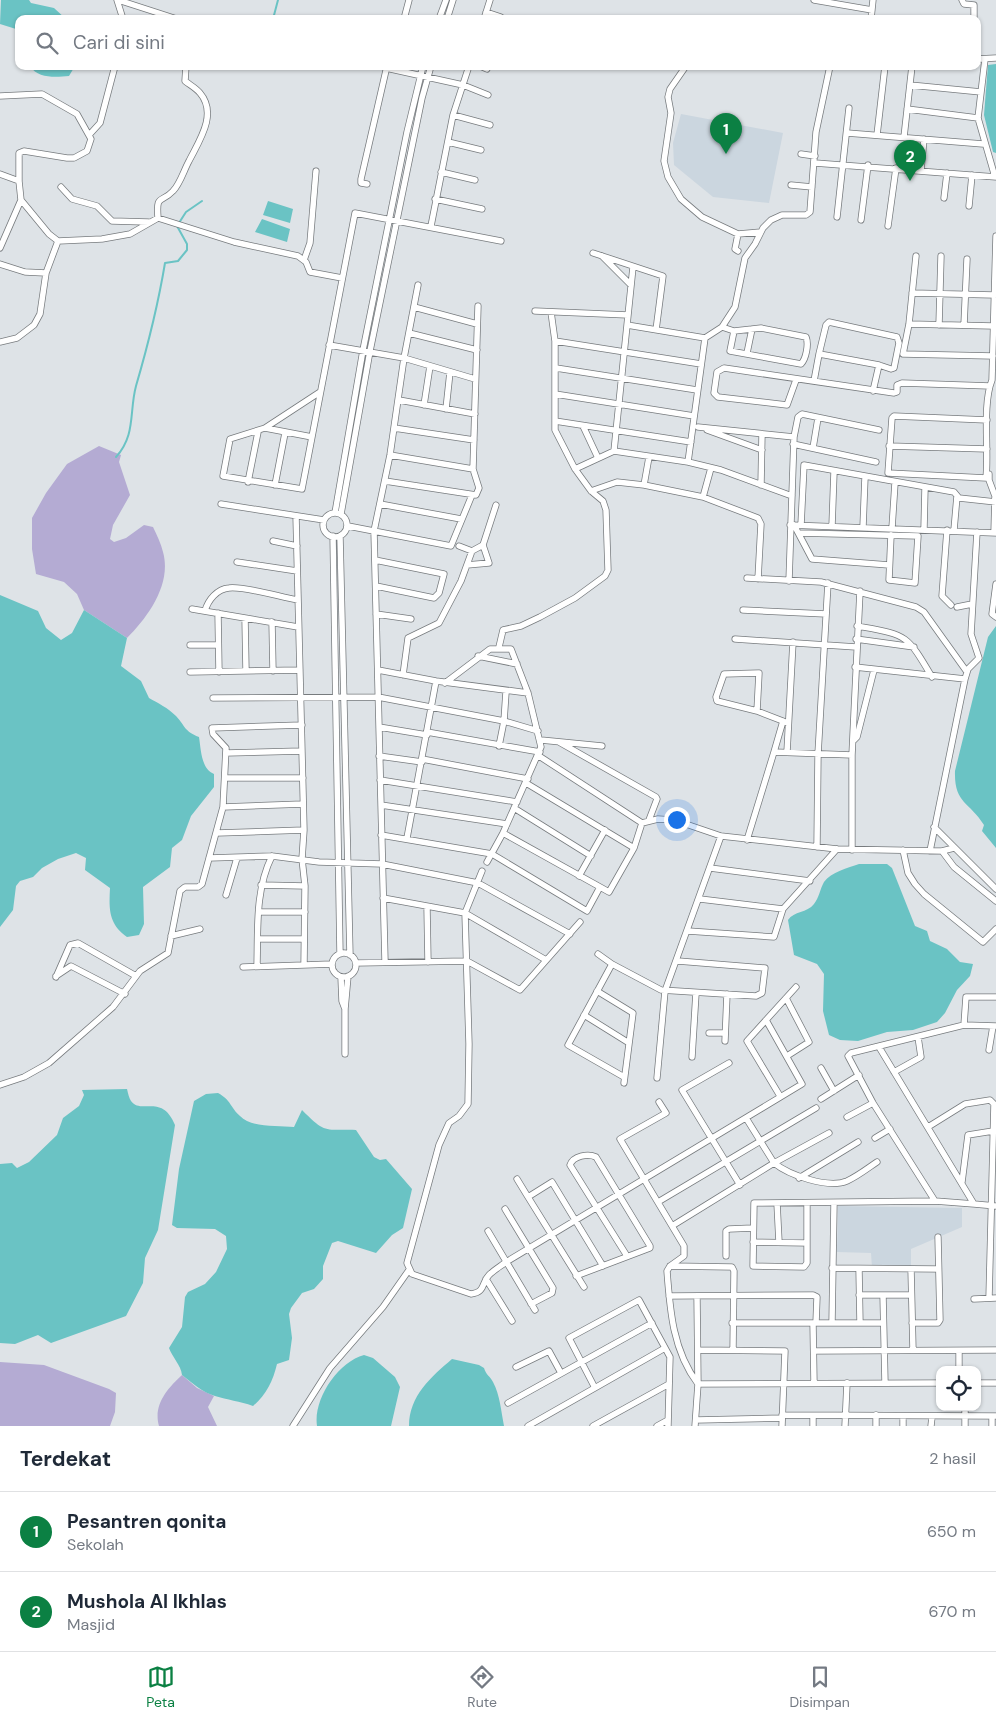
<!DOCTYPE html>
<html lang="id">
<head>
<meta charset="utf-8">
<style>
  :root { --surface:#fff; --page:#f2f2f3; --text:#1f2937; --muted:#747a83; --line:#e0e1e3; --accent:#0b8043 }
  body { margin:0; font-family:"DM Sans",sans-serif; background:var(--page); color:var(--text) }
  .controls { position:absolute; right:15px; bottom:15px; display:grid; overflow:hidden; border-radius:10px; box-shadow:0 1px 4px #0004 }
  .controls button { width:45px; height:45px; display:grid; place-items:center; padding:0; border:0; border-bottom:1px solid var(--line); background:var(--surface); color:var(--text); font:25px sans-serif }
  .you { position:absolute; left:676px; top:819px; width:18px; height:18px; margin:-12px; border:4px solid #fff; border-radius:50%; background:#1a73e8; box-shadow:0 0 0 8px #1a73e833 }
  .badge { display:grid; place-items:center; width:32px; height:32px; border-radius:50%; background:var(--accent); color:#fff; font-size:16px; font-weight:700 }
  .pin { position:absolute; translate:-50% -41px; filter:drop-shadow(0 1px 2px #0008) }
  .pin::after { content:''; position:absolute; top:26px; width:18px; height:15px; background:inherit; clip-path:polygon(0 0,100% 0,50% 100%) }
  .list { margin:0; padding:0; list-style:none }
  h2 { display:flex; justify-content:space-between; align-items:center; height:65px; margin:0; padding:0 20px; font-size:21px }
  h2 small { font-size:16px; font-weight:400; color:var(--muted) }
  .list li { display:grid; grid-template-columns:32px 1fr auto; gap:15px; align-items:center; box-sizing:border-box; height:80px; padding:0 20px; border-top:1px solid var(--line) }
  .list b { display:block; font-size:19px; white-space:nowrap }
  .list p { margin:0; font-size:16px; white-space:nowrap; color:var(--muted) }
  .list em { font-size:16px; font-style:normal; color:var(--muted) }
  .icon { flex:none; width:28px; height:28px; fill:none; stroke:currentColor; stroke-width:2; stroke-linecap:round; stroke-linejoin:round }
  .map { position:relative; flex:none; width:996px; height:1426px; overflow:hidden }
  .search { position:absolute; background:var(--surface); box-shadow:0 1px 4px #0004; left:15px; right:15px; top:15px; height:55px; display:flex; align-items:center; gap:12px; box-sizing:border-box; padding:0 18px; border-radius:10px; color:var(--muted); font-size:19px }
  .sheet { height:225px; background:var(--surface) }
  nav { display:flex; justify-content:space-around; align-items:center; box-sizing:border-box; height:70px; border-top:1px solid var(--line); background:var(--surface); font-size:14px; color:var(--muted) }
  nav a { display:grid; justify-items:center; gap:2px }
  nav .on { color:var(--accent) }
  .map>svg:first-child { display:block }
</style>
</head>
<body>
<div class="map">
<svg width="996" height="1426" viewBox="0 0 996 1426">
  <rect width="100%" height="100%" fill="#dee3e7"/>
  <path fill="#cbd6df" d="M681,114L783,133L769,203L713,197L674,165L673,143Z
    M838,1206L962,1208V1227L911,1249V1267L872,1268L871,1253L837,1252Z"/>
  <path fill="#b4abd3" d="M99,446L121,455L119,462L130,495L113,525L110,539L114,542L126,538L144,525L153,527C157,535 161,544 163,552C172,584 148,617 127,638L84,610L77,594L64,582L36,574L32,549V518L46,493L67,464Z
    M0,1362L44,1365L109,1389L116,1393L115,1412L110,1426H0Z
    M182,1375L197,1388L214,1396L208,1407L217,1426H159C153,1405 167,1389 182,1375Z"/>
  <path fill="#6ac3c4" d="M1,0H29L31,3L54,8L66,19H19V34L16,29L0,24Z
    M996,64V153L993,152L984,115L988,65Z
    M30,66H75L69,76C56,77 38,79 30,66Z
    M268,201L293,209L290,223L263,215Z
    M262,219L290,229L287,242L255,232Z
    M0,595L38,611L46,628L61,640L72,633L84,610L127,638L121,666L141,681L149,698C158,703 168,708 176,716C186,727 184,731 199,737C201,749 201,769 214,774V787L191,816L182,840L172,848L170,867L143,887L144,924L139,935L127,937C108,924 109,908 110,888L85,870L86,858L76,853L58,859L42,868L33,877L20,881L16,886L13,910L0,927Z
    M996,626V848L982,831L984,825C969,801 954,804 955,771L988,637Z
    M859,864H887L892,868L915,926L927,931L930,941L947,949L960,962L973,964L970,976L957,990L945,1013L937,1022L913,1030L887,1032L858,1041L840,1040L829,1035L823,1011L824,974L817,964L794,955L788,920C794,911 807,913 814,904C819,898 820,889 824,882C831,872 848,868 859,864Z
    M127,1089C128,1093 129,1098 131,1101C141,1115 162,1093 175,1125L158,1230L145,1258L143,1283L126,1316L51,1343L38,1335L15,1344L0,1343V1164L12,1163L17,1168L29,1162L57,1135L63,1118L79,1106L84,1095L82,1090Z
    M218,1093C231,1100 230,1107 240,1116C251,1128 278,1125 294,1127L302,1110C326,1134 323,1129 356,1130L374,1157L380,1160L386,1159L412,1189L403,1228L392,1235L376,1253L338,1241L332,1243L323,1266V1279L314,1289L302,1293L291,1308L289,1314L292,1338L289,1360L277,1364C273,1381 266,1395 253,1406C240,1401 227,1400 215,1396C202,1392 192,1383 182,1375C181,1365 172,1357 169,1348L182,1327L185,1297L188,1292L205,1284L216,1272L227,1249L226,1236L215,1229L177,1228L172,1225L179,1169L194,1101L206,1094Z
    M364,1355L373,1358L395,1377L400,1387L391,1426H317C313,1399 338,1362 364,1355Z
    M452,1359L479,1365L484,1368C486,1375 490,1376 493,1382C500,1395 501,1411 504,1426H409C409,1396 431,1377 452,1359Z"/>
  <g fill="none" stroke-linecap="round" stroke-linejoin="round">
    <path stroke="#6ac3c4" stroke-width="2" d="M273,19L278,0
      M116,457C136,435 129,412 136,386C148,345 158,305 165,263L178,261L187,250V244L177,226L186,212L202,201"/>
    <defs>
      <path id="minor" d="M117,0L123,19
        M118,0L177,19
        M814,0L872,10
        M962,0L964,4L974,5V19
        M486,12L501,17
        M404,19L409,0
        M439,19L446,0
        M447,19L453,0
        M484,19L490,0
        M871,19L873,0
        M977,59L996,58
        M985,59L978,118L995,177
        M480,66L487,69
        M686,66L670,89L668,97L671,113L664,161L668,177L681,199L702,217L738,234L761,232
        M386,68L463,85L488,95
        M910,85L981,92
        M0,96L42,94L77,114L91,139L87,151L74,158H67L24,151L19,153V181L21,200L0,248
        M907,109L978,118
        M453,115L490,125
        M847,133L983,144
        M90,134L100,123L115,66
        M877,135L885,66
        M904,137L912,66
        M448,142L481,150
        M801,154L815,156
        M815,163L996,177
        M921,170L924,139
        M441,172L475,180
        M0,174L19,181
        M367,184L361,183V179L387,66
        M791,185L812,187
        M61,187L72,199L97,206L112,221L148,222
        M944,198L947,173
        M435,199L482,209
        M21,200L49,234L58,241L102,239L130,234L158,218L234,242L298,256L306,262L310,272L342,278
        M969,206L972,175
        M837,217L849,108
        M158,218C156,193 161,204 173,191C180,184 184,170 189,161C199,141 218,114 200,93C196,88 190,85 185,81L186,66
        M861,220L868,165
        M431,226L453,115L469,66
        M888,226L896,168
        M738,234L735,249L738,251
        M593,253L663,276L656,330
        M602,256L631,285
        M916,256L909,324L903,354L993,356
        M304,260L310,243L316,171
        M0,264L25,272L46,273
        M912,293L994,295
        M414,307L477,324
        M535,311L628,315
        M909,324L993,326
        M627,325L705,338L722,327L735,307L745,258L755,244L763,228L771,220L782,215H806L810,212L816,132L830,66
        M939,325L941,256
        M964,325L967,259
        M722,327L734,331L761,328L806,337C809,344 806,359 801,364L730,351L734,331
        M409,333L477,350
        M555,341L701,364
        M0,342L17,338L34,325L40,314L46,273L58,241
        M329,345L404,358L475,379
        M747,353L752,329
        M819,354L826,325L829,322L897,337L899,343L894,368L891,369L879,365
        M556,368L697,390
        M796,380L787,405L718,397L714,393L717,372L724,368L894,393L897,392V385L902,383L990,386
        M814,381L819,354L825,355L879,365L873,391
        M320,392L265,428L230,439L223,476L302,489L355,213L501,241
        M555,394L694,416
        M399,400L475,414
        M424,405L430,366
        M446,409L450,372
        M987,420L894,416L892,418L888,473L986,478C989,450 982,405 992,380L996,236
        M555,421L691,442
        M583,426L598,458
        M698,427L794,437
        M265,428L312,437
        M394,428L474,440
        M707,430L762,450
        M793,444L876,462
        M889,446L987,449
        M813,448L818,418
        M614,451L688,462L721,470L792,496
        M390,455L473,469L478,306
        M688,462L705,338
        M575,469L614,451L633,267
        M989,474V480L995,496L994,533
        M385,481L476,495L479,488L473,469
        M248,482L258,432
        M275,485L285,433
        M644,485L649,457
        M761,485L762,434
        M591,491L617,482L644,485L703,497L758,518L761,524L758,579
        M703,497L711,468
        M221,504L324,520
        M380,504L461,519
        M323 525a12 12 0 1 1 24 0a12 12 0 1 1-24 0Z
        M335,513L363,350L407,132L423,66
        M341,514L370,351L422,98L431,66
        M296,516L304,830L302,859L305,886L304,965L332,964
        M790,525L996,533
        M794,525L812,559L889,565
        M801,525L804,465L954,492L959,498L996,502
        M348,526L451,546L472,495
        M832,526L834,472
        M863,527L865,477
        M892,528L895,483
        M924,529L925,488
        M947,530L942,596L951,605
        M954,530L957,496
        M799,533L918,536L915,583L889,580L891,535
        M333,536L340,954
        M340,536L350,955
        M273,541L297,546
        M459,546L472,551
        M375,560L444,574L439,593L434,598L376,586
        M237,562L297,571
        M467,565L489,563L483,545
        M747,578L821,582L916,607L924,612L967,672
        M789,581L794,437L798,417L802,414L879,430
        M996,584L992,614L996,617
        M957,607L972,604
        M192,609L298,627
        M743,610L826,614
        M205,611C208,600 217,589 229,588C245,586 280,597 298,600
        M218,613L219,672
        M376,614L411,619
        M245,618L246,671
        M272,622L273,671
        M857,626C907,635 906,633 932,677
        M735,639L856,647
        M856,639L914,647
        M190,645H218
        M499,647L503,630L521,626L540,617L575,598L605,576L608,570L606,510L603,501L591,491L575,469L555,430V341L551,312
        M478,656L517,664
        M855,667L965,679
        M378,670L436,681L528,693
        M190,672L300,670
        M403,675L408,638L439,623L461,581L472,551L483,545L496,505
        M445,683L490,649H511L528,693L541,747L503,833L487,862
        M506,692L504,721L538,731
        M213,698L378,697L504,721L499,746
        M757,711L759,673L724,674L716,697L717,701L757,711L788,723
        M379,727L427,735
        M427,732L540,752
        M541,740L602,746
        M853,741L857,737L874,670
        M559,742L656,797L657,799L649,820
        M774,752L783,721
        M787,752L793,642
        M226,753L302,751
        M379,756L422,762
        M422,759L528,779
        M225,778H303
        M380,780L517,802
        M526,783L634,848
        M381,805L507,824
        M223,807L303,804
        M514,808L591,856
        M642,823L658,819L674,820L721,836L837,849L942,851L954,848
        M934,827L996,889
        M217,833L304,830
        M503,833L609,892L634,848L642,823L539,756
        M381,835L492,854L587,911L600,887
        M407,838L436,681
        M747,840L774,752L852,755
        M817,847L818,754L828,583
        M852,850V755L860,591
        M903,850L908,873L915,884L924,894L983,942L996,929
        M930,851L965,679L968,669L979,658L971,634L977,532
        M942,851L954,867L996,901
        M209,858L272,856L319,862L382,864L478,883L570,934
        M710,868L810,881
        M482,871L465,913L469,1044L468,1104L459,1116L449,1123L439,1145L407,1263L412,1274L471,1294C486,1292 481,1283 489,1275C494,1270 501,1266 506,1262L802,1084L766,1020
        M579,876L605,830
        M261,885L305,886
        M226,895L237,858
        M383,898L465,913L546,960
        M700,899L783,909
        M427,907L428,962
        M259,912H305
        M688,931L774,937L783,909L837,849
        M171,936L200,929
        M258,939H304
        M332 965a12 12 0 1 1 24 0a12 12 0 1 1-24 0Z
        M598,954L612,964L661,990L756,996L762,993L765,968L678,961
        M385,961L374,531L390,455L404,358L418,285
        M356,963L467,961L520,990L580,922
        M612,964L568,1045L624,1077
        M257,966C258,929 255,890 272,856
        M243,967L304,965
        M56,976L71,966L125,994
        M56,977L70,945L78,943L136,976
        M341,977L342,1001L345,1009
        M597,991L633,1013L624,1083
        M786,998L809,1042L787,1056
        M584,1015L629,1043
        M964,1025L966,997H996
        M709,1033H725
        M725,1041L727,994
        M879,1047L974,1204L996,1206
        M989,1050L993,1026
        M345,1054V1009L348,976
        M692,1057L696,993
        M729,1063L682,1090L740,1185
        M821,1068L834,1091
        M894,1072L921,1057L918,1037
        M657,1078L665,991L721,836
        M0,1085L24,1077L49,1063L113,1007L140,971L168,953L180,891L185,887H198L202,884L223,807L226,748L213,734L212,728L302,725
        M780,1096L747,1041L796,987
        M821,1099L859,1075
        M659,1102L666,1113L620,1139L684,1246V1256L670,1266L667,1271C670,1311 673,1351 698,1384L695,1426
        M847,1117L873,1103
        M928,1127L965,1104L990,1100L994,1104L989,1298
        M829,1133L774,1163C789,1175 828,1189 847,1181C858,1176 868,1168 877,1162
        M875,1138L890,1129
        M799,1178L858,1142
        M517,1179L528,1197
        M962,1182L968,1135L993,1131
        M935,1201L873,1103L848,1056L851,1053L964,1025L996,1026
        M658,1202L816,1108
        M777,1203L779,1242
        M807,1204V1263L804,1267L753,1266L754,1203L935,1201L974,1204
        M505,1209L553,1288L552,1293L531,1304
        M672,1226L774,1163L746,1118
        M488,1231L535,1310
        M753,1242L807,1243
        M726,1256V1231L729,1229L753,1228
        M670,1266L732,1267L734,1271L733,1350
        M832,1268L938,1269
        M859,1269L860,1323
        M911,1269L913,1350
        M576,1276L650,1248V1246L596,1157C588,1153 573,1156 570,1165L627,1256
        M486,1279L512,1321
        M584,1287L528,1197L552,1182L603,1266
        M859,1295H911
        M883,1295L885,1383
        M669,1296L813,1295L817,1297L816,1323
        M697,1296L698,1384L940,1383
        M974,1299L996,1298
        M732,1323H883
        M813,1323L814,1383
        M832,1323L834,1203
        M912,1323H938L940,1320L938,1237
        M698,1350L785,1351L782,1426
        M814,1351L996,1350
        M959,1351V1370
        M516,1367L549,1351L561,1373
        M977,1383H996
        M595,1388L569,1338L639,1300L670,1357L668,1426
        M508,1403L652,1323
        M782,1415L996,1416
        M876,1415V1426
        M992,1416V1426
        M696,1420L782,1418
        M293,1426L330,1368L383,1307L409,1270
        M528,1426L665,1348
        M593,1426L669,1384
        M657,1426L668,1420
        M813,1426V1416
        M845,1426L847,1383
        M903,1426V1416
        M931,1426L932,1417
        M965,1426V1407"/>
    </defs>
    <use href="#minor" stroke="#777b7e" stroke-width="7"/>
    <use href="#minor" stroke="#fff" stroke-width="5.5"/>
  </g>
</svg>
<div class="controls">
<button><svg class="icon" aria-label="locate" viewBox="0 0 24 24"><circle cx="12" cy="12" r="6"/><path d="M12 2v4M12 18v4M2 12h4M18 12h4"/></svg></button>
</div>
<div class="you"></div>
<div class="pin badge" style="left:726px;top:154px">1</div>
<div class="pin badge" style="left:910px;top:181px">2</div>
<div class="search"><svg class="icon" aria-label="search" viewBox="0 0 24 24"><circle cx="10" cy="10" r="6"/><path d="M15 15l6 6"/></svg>Cari di sini</div>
</div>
<section class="sheet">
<h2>Terdekat<small>2 hasil</small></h2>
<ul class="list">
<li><span class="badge">1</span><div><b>Pesantren qonita</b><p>Sekolah</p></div><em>650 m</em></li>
<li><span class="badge">2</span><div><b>Mushola Al Ikhlas</b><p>Masjid</p></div><em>670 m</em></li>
</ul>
</section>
<nav>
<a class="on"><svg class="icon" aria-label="map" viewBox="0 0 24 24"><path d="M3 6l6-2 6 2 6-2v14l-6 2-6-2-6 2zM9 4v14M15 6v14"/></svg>Peta</a>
<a><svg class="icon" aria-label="directions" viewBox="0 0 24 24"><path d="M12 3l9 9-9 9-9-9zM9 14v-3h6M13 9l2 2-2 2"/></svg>Rute</a>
<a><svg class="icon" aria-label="saved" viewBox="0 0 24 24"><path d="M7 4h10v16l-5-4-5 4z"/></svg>Disimpan</a>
</nav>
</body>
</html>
